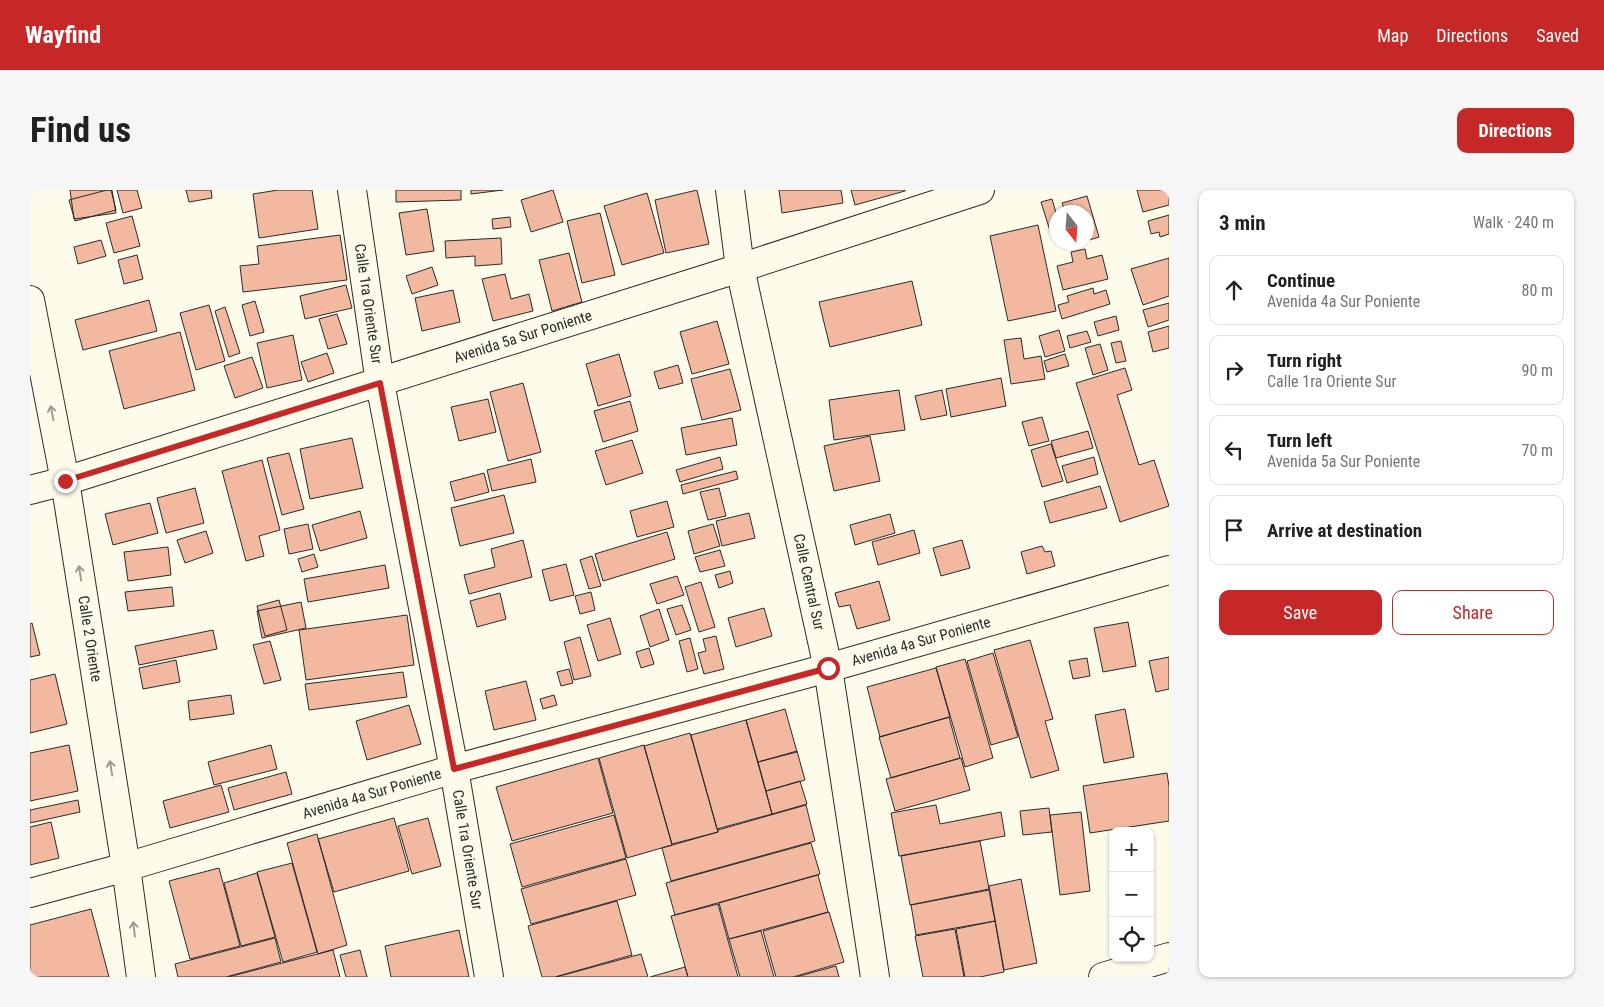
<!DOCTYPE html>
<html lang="en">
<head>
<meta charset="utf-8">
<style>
  :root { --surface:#fff; --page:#f6f6f6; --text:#202124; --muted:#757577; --line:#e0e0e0; --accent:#c62828 }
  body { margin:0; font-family:"Roboto Condensed",sans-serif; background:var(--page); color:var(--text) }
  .controls { position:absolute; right:15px; bottom:15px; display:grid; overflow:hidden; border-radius:10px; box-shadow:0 1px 4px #0004 }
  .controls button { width:45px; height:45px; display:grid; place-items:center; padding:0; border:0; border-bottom:1px solid var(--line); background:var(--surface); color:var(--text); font:25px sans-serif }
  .compass { position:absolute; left:1019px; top:15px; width:45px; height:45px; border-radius:50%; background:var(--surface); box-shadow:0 1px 4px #0004; rotate:163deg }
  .stop { position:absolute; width:15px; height:15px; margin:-11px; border:4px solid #c62828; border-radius:50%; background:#fff }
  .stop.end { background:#c62828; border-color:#fff; box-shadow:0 1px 5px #0008 }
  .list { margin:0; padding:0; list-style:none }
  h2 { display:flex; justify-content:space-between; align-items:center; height:65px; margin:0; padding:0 20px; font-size:21px }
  h2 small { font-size:16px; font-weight:400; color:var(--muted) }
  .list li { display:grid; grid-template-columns:32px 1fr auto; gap:15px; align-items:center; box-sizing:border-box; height:70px; margin:0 10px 10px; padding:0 10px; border:1px solid var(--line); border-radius:10px }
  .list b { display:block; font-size:19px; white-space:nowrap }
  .list p { margin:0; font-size:16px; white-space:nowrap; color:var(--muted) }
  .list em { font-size:16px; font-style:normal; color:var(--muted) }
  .actions { display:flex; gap:10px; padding:15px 20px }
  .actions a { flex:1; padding:11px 0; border:1px solid var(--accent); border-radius:10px; text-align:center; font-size:18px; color:var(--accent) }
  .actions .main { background:var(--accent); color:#fff }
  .icon { flex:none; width:28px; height:28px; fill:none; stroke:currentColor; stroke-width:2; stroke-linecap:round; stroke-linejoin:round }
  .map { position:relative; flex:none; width:1139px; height:787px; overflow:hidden; border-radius:10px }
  header { display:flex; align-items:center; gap:30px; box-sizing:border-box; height:70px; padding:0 25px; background:var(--accent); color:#fff }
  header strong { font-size:24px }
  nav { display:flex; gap:28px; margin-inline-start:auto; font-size:18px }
  .intro { display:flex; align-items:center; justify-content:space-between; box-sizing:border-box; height:120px; padding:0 30px }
  h1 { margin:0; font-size:35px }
  .button { padding:12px 22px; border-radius:10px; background:var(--accent); color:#fff; font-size:18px; font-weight:700 }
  main { display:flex; gap:30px; padding:0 30px }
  aside { flex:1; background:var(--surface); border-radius:10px; box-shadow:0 1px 4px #0004 }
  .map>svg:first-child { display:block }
</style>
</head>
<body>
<header>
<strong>Wayfind</strong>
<nav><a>Map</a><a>Directions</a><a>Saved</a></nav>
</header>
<div class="intro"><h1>Find us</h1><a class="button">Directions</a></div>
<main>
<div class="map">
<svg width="1139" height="787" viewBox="0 0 1139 787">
  <rect width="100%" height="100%" fill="#fdfbea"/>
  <path fill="#f2b8a0" stroke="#2b2b2b" d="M40,0H82L86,23L44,29Z
    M77,0H81L86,20L45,31L39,10Z
    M87,0H107L112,18L93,23Z
    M156,0H181L182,8L159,12Z
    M248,0H282L288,39L229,48L223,4Z
    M366,0H431V10L366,12Z
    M441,0H473L441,4Z
    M523,0L533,32L501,42L491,10Z
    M667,0L679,54L636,63L625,10Z
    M749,0H811L813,13L752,23Z
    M821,0H875V1L825,15Z
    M1107,0H1139V15L1113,22Z
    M617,3L634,63L592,75L574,16Z
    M1057,6L1069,47L1056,51V22H1035L1032,13Z
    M1022,9L1026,23V43L1021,44L1011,12Z
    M397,19L404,61L376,65L369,23Z
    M570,23L585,85L552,93L537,31Z
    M1139,25V44L1130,47L1129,42L1121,44L1118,31Z
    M102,26L110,56L84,63L76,33Z
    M480,27L481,37L463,39L462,29Z
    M1008,35L1026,121L978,131L960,46Z
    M310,45L317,90L213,102L210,76L229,74L227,56Z
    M471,48L472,74L445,76V66L416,68L415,51Z
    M71,50L76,66L48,74L44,57Z
    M1055,59L1057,69L1072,65L1078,89L1033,100L1027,76L1043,72L1041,62Z
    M539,63L552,112L522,121L509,70Z
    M107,65L113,89L94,94L88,70Z
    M1139,68V106L1113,115L1101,79Z
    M402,77L408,95L382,104L376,86Z
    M475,84L481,109L499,104L503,121L463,131L452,89Z
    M882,91L892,135L800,157L789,112Z
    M316,95L322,118L275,129L270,106Z
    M1063,98L1064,104L1076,100L1080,114L1032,129L1028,115L1039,112L1037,106Z
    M423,100L430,132L392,141L385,108Z
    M119,110L127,141L53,160L45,130Z
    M225,111L234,142L220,146L212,115Z
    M1139,113V130L1118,137L1113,120Z
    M179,115L195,171L166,180L150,123Z
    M195,117L210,163L199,167L185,121Z
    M307,124L317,154L298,159L289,129Z
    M1086,126L1089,140L1068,146L1064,132Z
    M687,131L699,174L662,184L650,142Z
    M1139,136V158L1123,162L1118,142Z
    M1029,140L1035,161L1015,167L1009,146Z
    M1057,141L1061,152L1040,158L1037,146Z
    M150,142L165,200L94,219L79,161Z
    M263,145L272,190L237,198L227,153Z
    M991,148L994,169L1011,166L1015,189L981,194L974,150Z
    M1091,151L1096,171L1086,173L1081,153Z
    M1070,154L1078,180L1063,185L1055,158Z
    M297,163L304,183L278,192L271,172Z
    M589,164L601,206L568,216L556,174Z
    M1035,164L1039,176L1017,182L1014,171Z
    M222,167L233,198L205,208L194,176Z
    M648,175L653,193L629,199L624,182Z
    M1095,178L1102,200L1087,205L1109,275L1124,270L1139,316L1090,332L1046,193Z
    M700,179L711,220L672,230L661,189Z
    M971,188L976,216L921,227L916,199Z
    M493,193L511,262L478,271L460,202Z
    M869,200L875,240L804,250L799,210Z
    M912,200L917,225L891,230L885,206Z
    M458,209L466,242L429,251L421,217Z
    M600,211L608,241L573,252L564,221Z
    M1012,227L1019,251L999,256L992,232Z
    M702,228L707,255L656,265L651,238Z
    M1058,241L1063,258L1026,268L1021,251Z
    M840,246L850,291L804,301L794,256Z
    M322,248L333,298L280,309L270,259Z
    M602,250L613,283L576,295L565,261Z
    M1021,254L1033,291L1012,297L1001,260Z
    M259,263L274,319L252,325L237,268Z
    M690,267L693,279L650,292L646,280Z
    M1064,267L1068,284L1037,293L1032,276Z
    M501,269L506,292L462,301L457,280Z
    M232,270L250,340L229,346L234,366L216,371L192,281Z
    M706,281L708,289L653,304L651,295Z
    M454,283L459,302L425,311L420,292Z
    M1070,296L1077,318L1020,333L1014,312Z
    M165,298L174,333L136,343L127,308Z
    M689,298L696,326L678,330L670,302Z
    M474,305L484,343L430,356L421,318Z
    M637,311L644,337L607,347L600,321Z
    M120,313L128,343L83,355L75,324Z
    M330,321L337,348L290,361L282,335Z
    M719,323L725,348L692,356L686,331Z
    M860,324L865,343L825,355L820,335Z
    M278,334L283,359L259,364L254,339Z
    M683,334L690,356L664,364L658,341Z
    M884,340L890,363L848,375L842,352Z
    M176,341L183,363L155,373L147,350Z
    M637,342L645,369L573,391L565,364Z
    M493,350L502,387L439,404L434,385L465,377L461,359Z
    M932,350L940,378L911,386L903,358Z
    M1012,356L1015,362L1021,361L1025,376L997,384L991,362Z
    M138,357L141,385L98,391L94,362Z
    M690,360L695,376L670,382L665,367Z
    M284,364L288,377L272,382L268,369Z
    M562,366L571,396L559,399L550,370Z
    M536,374L544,405L520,411L512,380Z
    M355,375L359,398L278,412L274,389Z
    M700,381L703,393L689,398L685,385Z
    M647,386L654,405L627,414L620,394Z
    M849,391L860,430L827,439L820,415L809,417L805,403Z
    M671,392L685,437L669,442L655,397Z
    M142,397L144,416L98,421L95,402Z
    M561,402L565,420L550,424L545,406Z
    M470,403L476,429L447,437L440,411Z
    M249,410L257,440L235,446L227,416Z
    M271,412L276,438L232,448L227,421Z
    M652,415L661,440L646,445L637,419Z
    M734,418L742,446L706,457L698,428Z
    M629,419L639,450L620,457L610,426Z
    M377,425L384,475L276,490L269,440Z
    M580,428L591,464L568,471L557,435Z
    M1098,432L1106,476L1073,482L1064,438Z
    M2,433L10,465L0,467V434Z
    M183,440L187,459L109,475L105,456Z
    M686,446L694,479L674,484L668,463L676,461L673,449Z
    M550,447L561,486L544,490L534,452Z
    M660,448L668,479L657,482L649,451Z
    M1000,450L1023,529L1015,531L1029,580L1001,588L964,460Z
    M240,451L251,490L234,494L223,455Z
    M619,458L624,474L611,478L606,462Z
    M963,463L988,547L961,555L937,471Z
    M1139,467V499L1126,502L1119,471Z
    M1057,468L1060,486L1043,489L1039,471Z
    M935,469L963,568L935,577L906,477Z
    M146,470L150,492L113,499L109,478Z
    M906,478L920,527L850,547L837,497Z
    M539,479L543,493L531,496L527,482Z
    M373,482L377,507L279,520L275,494Z
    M25,484L37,534L0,543V490Z
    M496,491L506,530L464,540L455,501Z
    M201,505L204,524L160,530L158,511Z
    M524,505L527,515L513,519L510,509Z
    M379,515L391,554L337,570L326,531Z
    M755,519L767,562L728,572L716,530Z
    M1095,519L1104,567L1074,573L1065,525Z
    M919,527L930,568L861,588L849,547Z
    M716,530L742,624L687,639L661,545Z
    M660,543L688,642L642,654L614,556Z
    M39,555L48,601L0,611V563Z
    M241,555L247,579L184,595L178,572Z
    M614,555L642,655L597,668L569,568Z
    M767,561L775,590L736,601L728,572Z
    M568,568L583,623L482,651L466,597Z
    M931,568L940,600L865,621L856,589Z
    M256,582L262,604L204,620L198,598Z
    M1137,583L1139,597V631L1060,643L1053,596Z
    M770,591L777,614L742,624L736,601Z
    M191,595L199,622L140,638L133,611Z
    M48,610L50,622L0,633V620Z
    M776,615L785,651L641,691L632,658L688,642V640Z
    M906,615L910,634L971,622L975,646L869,666L861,623Z
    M1019,618L1022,642L993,645L990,621Z
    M1051,622L1060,701L1030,705L1020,625Z
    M584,625L596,668L492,697L480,654Z
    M364,628L379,681L304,702L288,649Z
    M398,628L411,676L382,684L368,636Z
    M21,632L29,668L0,675V637Z
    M287,644L317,755L288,764L257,653Z
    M950,651L959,699L880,715L871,666Z
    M781,653L790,684L645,725L636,693Z
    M596,669L606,705L501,734L491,699Z
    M262,673L287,762L253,772L227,682Z
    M189,678L210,756L160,769L139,691Z
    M227,683L245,747L211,756L194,693Z
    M788,685L798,722L699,749L689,713Z
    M991,689L1007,773L974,780L959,696Z
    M959,700L965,731L886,745L881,715Z
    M587,711L602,765L525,787H512L498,736Z
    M688,714L708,787H658L641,726Z
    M61,719L79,787H2L0,779V735Z
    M799,722L814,772L763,787H746L733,741Z
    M965,731L974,782L950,787H935L926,739Z
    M925,739L934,787H893L885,746Z
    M429,740L439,787H361L355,756Z
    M731,741L744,787H710L699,749Z
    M245,748L251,772L196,787H148L145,774Z
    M303,760L310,787H198Z
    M330,760L337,787H316L310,765Z
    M611,764L618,787H526Z
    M806,776L809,787H766Z
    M655,777L658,787H620Z"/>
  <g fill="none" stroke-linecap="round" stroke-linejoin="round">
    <defs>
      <g id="minor">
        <path id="s1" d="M322,0L350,193L424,579L459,787"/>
        <path id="s2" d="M700,0L710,78L798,478L845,787"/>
        <path id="s3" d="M35,291L710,78L950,0"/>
        <path id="s4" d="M0,703L96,677L424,579L798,478L1139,380"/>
        <path d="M1073,787L1139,767"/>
      </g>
      <path id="tertiary" d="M0,300L35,291"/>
      <g id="secondary">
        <path id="s5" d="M0,110L35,291L96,677L111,787"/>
      </g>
    </defs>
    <use href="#minor" stroke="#2b2b2b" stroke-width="30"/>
    <use href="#tertiary" stroke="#2b2b2b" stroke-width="30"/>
    <use href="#secondary" stroke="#2b2b2b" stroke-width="30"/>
    <use href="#minor" stroke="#fdfbea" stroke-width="28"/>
    <use href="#tertiary" stroke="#fdfbea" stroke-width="28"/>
    <use href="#secondary" stroke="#fdfbea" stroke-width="28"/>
  </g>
  <defs><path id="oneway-shaft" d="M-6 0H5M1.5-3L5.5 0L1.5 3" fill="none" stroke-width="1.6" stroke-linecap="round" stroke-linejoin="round" transform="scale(1.25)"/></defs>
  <g stroke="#9e9d94">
    <use href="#oneway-shaft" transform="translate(22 223) rotate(-101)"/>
    <use href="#oneway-shaft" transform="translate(50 383) rotate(-99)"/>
    <use href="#oneway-shaft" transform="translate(81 578) rotate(-99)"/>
    <use href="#oneway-shaft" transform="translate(104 739) rotate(-97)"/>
  </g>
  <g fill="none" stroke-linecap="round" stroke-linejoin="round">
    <path stroke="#c62828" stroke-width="6" d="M35,291L350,193L424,579L798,478"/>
  </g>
  <g text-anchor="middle" stroke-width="4" stroke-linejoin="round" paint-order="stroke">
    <g font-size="15" fill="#2b2b2b" stroke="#fdfbea">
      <text dy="5" stroke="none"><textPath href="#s1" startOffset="115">Calle 1ra Oriente Sur</textPath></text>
      <text dy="5" stroke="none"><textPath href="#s3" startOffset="480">Avenida 5a Sur Poniente</textPath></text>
      <text dy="5" stroke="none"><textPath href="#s2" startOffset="400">Calle Central Sur</textPath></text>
      <text dy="5" stroke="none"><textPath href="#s5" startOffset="344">Calle 2 Oriente</textPath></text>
      <text dy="5" stroke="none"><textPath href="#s4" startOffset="926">Avenida 4a Sur Poniente</textPath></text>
      <text dy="5" stroke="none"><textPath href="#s4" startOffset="356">Avenida 4a Sur Poniente</textPath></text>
      <text dy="5" stroke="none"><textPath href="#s1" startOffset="670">Calle 1ra Oriente Sur</textPath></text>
    </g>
  </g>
</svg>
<div class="controls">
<button>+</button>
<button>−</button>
<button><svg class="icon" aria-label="locate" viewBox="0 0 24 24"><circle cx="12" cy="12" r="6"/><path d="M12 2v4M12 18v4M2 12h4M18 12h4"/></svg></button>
</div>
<svg class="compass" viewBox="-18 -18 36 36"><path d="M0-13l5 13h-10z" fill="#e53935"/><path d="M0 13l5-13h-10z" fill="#757577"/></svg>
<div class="stop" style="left:798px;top:478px"></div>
<div class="stop end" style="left:35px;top:291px"></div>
</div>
<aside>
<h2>3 min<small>Walk · 240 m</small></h2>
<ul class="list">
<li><svg class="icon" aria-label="ahead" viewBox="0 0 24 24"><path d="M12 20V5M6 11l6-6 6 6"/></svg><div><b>Continue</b><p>Avenida 4a Sur Poniente</p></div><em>80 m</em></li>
<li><svg class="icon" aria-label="right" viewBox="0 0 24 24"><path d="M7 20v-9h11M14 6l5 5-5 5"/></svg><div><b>Turn right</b><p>Calle 1ra Oriente Sur</p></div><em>90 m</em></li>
<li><svg class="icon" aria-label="left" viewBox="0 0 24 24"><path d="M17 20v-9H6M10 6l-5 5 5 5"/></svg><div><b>Turn left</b><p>Avenida 5a Sur Poniente</p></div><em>70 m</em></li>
<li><svg class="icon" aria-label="arrive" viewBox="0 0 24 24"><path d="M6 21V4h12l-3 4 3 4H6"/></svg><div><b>Arrive at destination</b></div></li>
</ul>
<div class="actions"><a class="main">Save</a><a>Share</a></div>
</aside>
</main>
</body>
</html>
